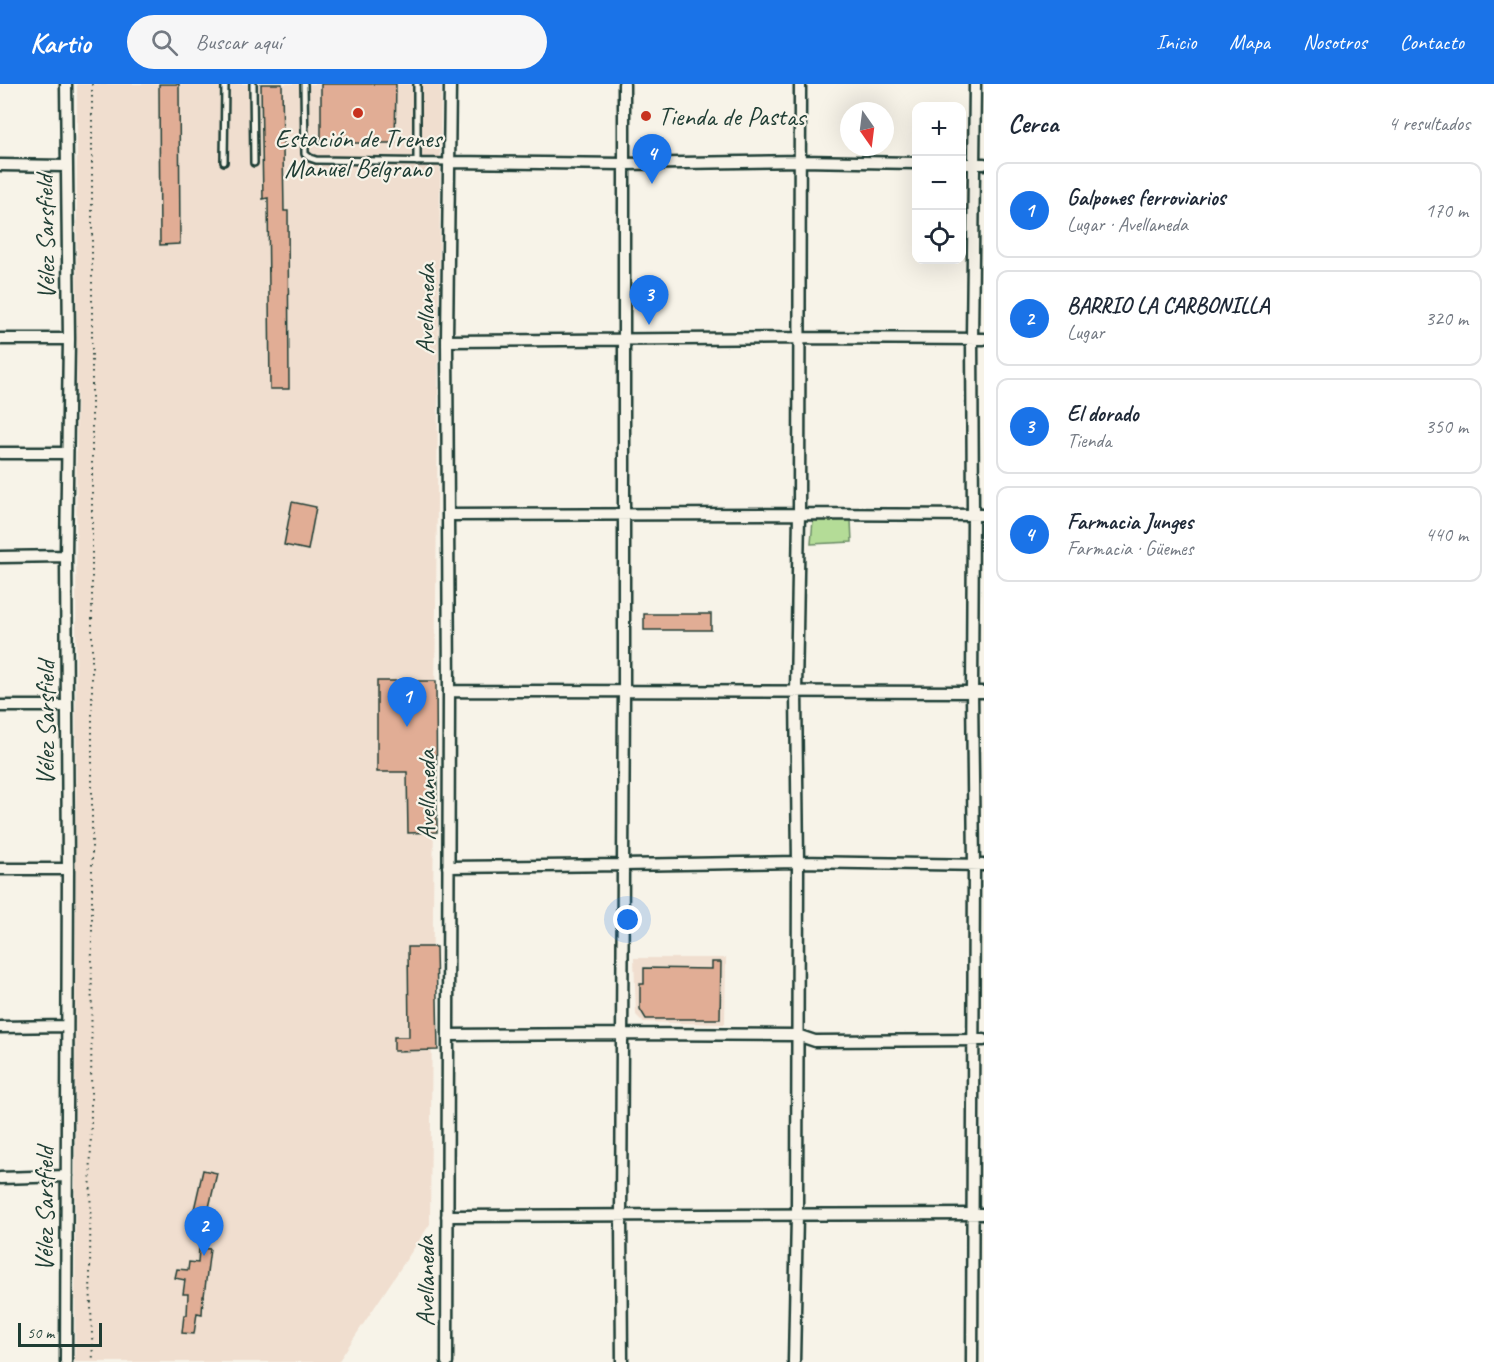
<!DOCTYPE html>
<html lang="es">
<head>
<meta charset="utf-8">
<style>
  :root { --surface:#fff; --page:#f6f6f7; --text:#1f2937; --muted:#747a83; --line:#e0e1e3; --accent:#1a73e8 }
  body { margin:0; font-family:Caveat,sans-serif; background:var(--page); color:var(--text) }
  .controls { position:absolute; right:18px; top:18px; display:grid; overflow:hidden; border-radius:12px; box-shadow:0 6px 24px #0002 }
  .controls button { width:54px; height:54px; display:grid; place-items:center; padding:0; border:0; border-bottom:2px solid var(--line); background:var(--surface); color:var(--text); font:30px sans-serif }
  .compass { position:absolute; left:840px; top:18px; width:54px; height:54px; border-radius:50%; background:var(--surface); box-shadow:0 6px 24px #0002; rotate:166deg }
  .scale { position:absolute; left:18px; bottom:15px; width:84px; box-sizing:border-box; padding-left:6px; border:3px solid #1f3d34; border-top:0; font-size:16px; line-height:21px; white-space:nowrap; color:#1f3d34; -webkit-text-stroke:4px #f7f3e8; paint-order:stroke }
  .you { position:absolute; left:628px; top:836px; width:21px; height:21px; margin:-15px; border:4px solid #fff; border-radius:50%; background:#1a73e8; box-shadow:0 0 0 9px #1a73e833 }
  .badge { display:grid; place-items:center; width:39px; height:39px; border-radius:50%; background:var(--accent); color:#fff; font-size:20px; font-weight:700 }
  .pin { position:absolute; translate:-50% -50px; filter:drop-shadow(0 2px 3px #0008) }
  .pin::after { content:''; position:absolute; top:32px; width:21px; height:18px; background:inherit; clip-path:polygon(0 0,100% 0,50% 100%) }
  .list { margin:0; padding:0; list-style:none }
  h2 { display:flex; justify-content:space-between; align-items:center; height:78px; margin:0; padding:0 24px; font-size:26px }
  h2 small { font-size:20px; font-weight:400; color:var(--muted) }
  .list li { display:grid; grid-template-columns:39px 1fr auto; gap:18px; align-items:center; box-sizing:border-box; height:96px; margin:0 12px 12px; padding:0 12px; border:2px solid var(--line); border-radius:12px }
  .list b { display:block; font-size:22px; white-space:nowrap }
  .list p { margin:0; font-size:20px; white-space:nowrap; color:var(--muted) }
  .list em { font-size:20px; font-style:normal; color:var(--muted) }
  .icon { flex:none; width:33px; height:33px; fill:none; stroke:currentColor; stroke-width:2; stroke-linecap:round; stroke-linejoin:round }
  .map { position:relative; flex:none; width:984px; height:1278px; overflow:hidden }
  header { display:flex; align-items:center; gap:36px; box-sizing:border-box; height:84px; padding:0 30px; background:var(--accent); color:#fff }
  header strong { font-size:28px }
  nav { display:flex; gap:33px; margin-inline-start:auto; font-size:21px }
  .search { width:420px; height:54px; background:var(--page); display:flex; align-items:center; gap:15px; box-sizing:border-box; padding:0 21px; border-radius:33px; color:var(--muted); font-size:22px }
  main { display:flex }
  aside { flex:1; background:var(--surface) }
  .map>svg:first-child { display:block }
</style>
</head>
<body>
<header>
<strong>Kartio</strong>
<div class="search"><svg class="icon" aria-label="search" viewBox="0 0 24 24"><circle cx="10" cy="10" r="6"/><path d="M15 15l6 6"/></svg>Buscar aquí</div>
<nav><a>Inicio</a><a>Mapa</a><a>Nosotros</a><a>Contacto</a></nav>
</header>
<main>
<div class="map">
<svg width="984" height="1278" viewBox="0 0 984 1278">
  <rect width="100%" height="100%" fill="#f7f3e8"/>
  <filter id="ink" filterUnits="userSpaceOnUse"><feTurbulence type="fractalNoise" baseFrequency=".0167" numOctaves="2"/><feDisplacementMap in="SourceGraphic" scale="12" xChannelSelector="R" yChannelSelector="G"/><feConvolveMatrix kernelMatrix="1 2 1 2 8 2 1 2 1" color-interpolation-filters="sRGB"/></filter>
  <g filter="url(#ink)">
    <path fill="#f0decf" d="M77,0H441L430,1140L338,1278H75Z
      M634,874H726L725,940L643,938L636,931Z"/>
    <path fill="#b4dc97" stroke="#6a8c66" stroke-width="1.5" d="M813,436H851L852,458L811,460Z"/>
    <path fill="#e1ad95" stroke="#1f3d34" stroke-width="1.5" d="M159,0H179L180,160L160,161Z
      M261,0H282L284,127H288L289,305H270L268,114L263,115Z
      M321,0H396L395,59H321Z
      M292,418L316,423L308,466L284,461Z
      M644,530H711V546H644Z
      M377,597H436L437,748L408,749L407,688H377Z
      M408,863H436L438,966L394,967V953H409Z
      M712,878H721L720,935H646L640,925V900H644V884L712,885Z
      M203,1086L217,1089L207,1132L217,1133L215,1144L189,1143L190,1130H193Z
      M199,1164L210,1165L204,1212H203L202,1230L197,1229L194,1250L182,1249L184,1231H187L188,1210H183L185,1196L175,1194L177,1185L188,1186L189,1178L198,1179Z"/>
    <g fill="none" stroke-linecap="round" stroke-linejoin="round">
      <defs>
        <path id="lane" d="M253,0L254,79
          M304,0L305,70L310,74L316,76L450,78
          M417,0V78
          M224,78L225,0"/>
        <path id="street" d="M66,0L69,255L66,472L68,785L66,1278
          M450,78L624,80L800,77L916,79
          M962,80H984
          M0,81L66,82
          M0,255H69
          M447,257L799,254L984,255
          M0,369H67
          M448,431L799,430L984,431
          M0,473L66,472
          M449,607L984,608
          M0,622H67
          M448,783L623,781L798,778L984,781
          M0,785H68
          M0,943L67,942
          M448,951L622,950L797,951L815,957L984,956
          M0,1094L67,1092
          M447,1132L984,1130
          M447,1278L449,607L447,257L450,0
          M622,1278L621,1132L624,607V0
          M794,1278L797,1131L798,778L796,608L799,430L800,0
          M972,1278L974,781L972,608L973,431L972,255L975,0"/>
      </defs>
      <use href="#lane" stroke="#1f3d34" stroke-width="10"/>
      <use href="#street" stroke="#1f3d34" stroke-width="15"/>
      <path stroke="#1f3d34" stroke-width="2" stroke-dasharray="1.5 4.5" stroke-linecap="butt" d="M92,0V848L90,1195L93,1278"/>
      <use href="#lane" stroke="#f7f3e8" stroke-width="5"/>
      <use href="#street" stroke="#f7f3e8" stroke-width="10"/>
    </g>
  </g>
  <g fill="#c8321e" stroke="#f7f3e8" stroke-width="2">
    <circle cx="358" cy="29" r="6"/>
    <circle cx="646" cy="32" r="6"/>
  </g>
  <g text-anchor="middle" stroke-width="4.5" stroke-linejoin="round" paint-order="stroke">
    <g font-size="26" fill="#1f3d34" stroke="#f7f3e8" text-anchor="start">
      <text x="658" y="41">Tienda de Pastas</text>
      <text x="358" y="63" text-anchor="middle">Estación de Trenes<tspan x="358" dy="30">Manuel Belgrano</tspan></text>
    </g>
    <g font-size="26" fill="#1f3d34" stroke="#f7f3e8">
      <text transform="translate(45 153) rotate(-91)" y="9">Vélez Sarsfield</text>
      <text transform="translate(425 225) rotate(-89)" y="9">Avellaneda</text>
      <text transform="translate(45 639) rotate(-90)" y="9">Vélez Sarsfield</text>
      <text transform="translate(426 711) rotate(-90)" y="9">Avellaneda</text>
      <text transform="translate(44 1125) rotate(-90)" y="9">Vélez Sarsfield</text>
      <text transform="translate(425 1197) rotate(-90)" y="9">Avellaneda</text>
    </g>
  </g>
</svg>
<div class="controls">
<button>+</button>
<button>−</button>
<button><svg class="icon" aria-label="locate" viewBox="0 0 24 24"><circle cx="12" cy="12" r="6"/><path d="M12 2v4M12 18v4M2 12h4M18 12h4"/></svg></button>
</div>
<svg class="compass" viewBox="-18 -18 36 36"><path d="M0-13l5 13h-10z" fill="#e53935"/><path d="M0 13l5-13h-10z" fill="#747a83"/></svg>
<div class="scale">50 m</div>
<div class="you"></div>
<div class="pin badge" style="left:407px;top:643px">1</div>
<div class="pin badge" style="left:204px;top:1172px">2</div>
<div class="pin badge" style="left:649px;top:241px">3</div>
<div class="pin badge" style="left:652px;top:100px">4</div>
</div>
<aside>
<h2>Cerca<small>4 resultados</small></h2>
<ul class="list">
<li><span class="badge">1</span><div><b>Galpones ferroviarios</b><p>Lugar · Avellaneda</p></div><em>170 m</em></li>
<li><span class="badge">2</span><div><b>BARRIO LA CARBONILLA</b><p>Lugar</p></div><em>320 m</em></li>
<li><span class="badge">3</span><div><b>El dorado</b><p>Tienda</p></div><em>350 m</em></li>
<li><span class="badge">4</span><div><b>Farmacia Junges</b><p>Farmacia · Güemes</p></div><em>440 m</em></li>
</ul>
</aside>
</main>
</body>
</html>
